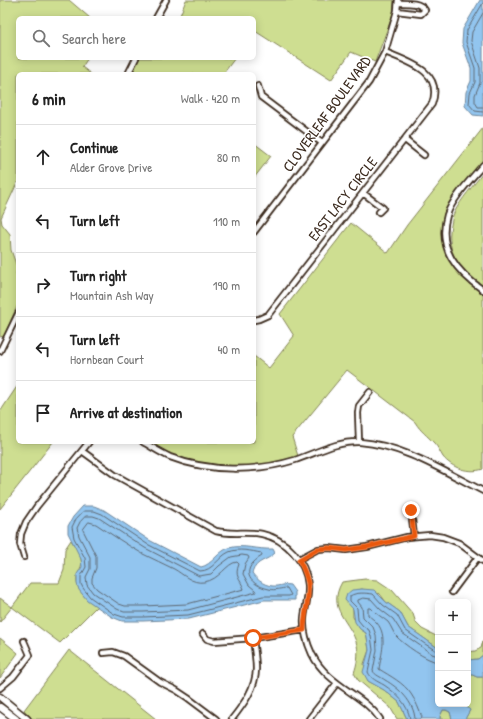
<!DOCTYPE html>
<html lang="en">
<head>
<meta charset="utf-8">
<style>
  :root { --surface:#fff; --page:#f2f2f2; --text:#222; --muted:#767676; --line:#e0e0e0 }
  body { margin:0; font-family:"Patrick Hand",sans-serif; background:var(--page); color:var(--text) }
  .controls { position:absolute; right:12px; bottom:12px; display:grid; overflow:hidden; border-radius:6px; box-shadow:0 2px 10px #0003 }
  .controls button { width:36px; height:36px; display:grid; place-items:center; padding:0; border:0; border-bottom:1px solid var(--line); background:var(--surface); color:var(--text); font:20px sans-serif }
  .stop { position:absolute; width:12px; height:12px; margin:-9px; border:3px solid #ea580c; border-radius:50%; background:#fff }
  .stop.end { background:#ea580c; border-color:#fff; box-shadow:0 1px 4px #0008 }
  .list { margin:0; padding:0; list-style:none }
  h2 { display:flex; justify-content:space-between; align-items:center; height:52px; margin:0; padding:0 16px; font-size:17px }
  h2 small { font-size:13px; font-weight:400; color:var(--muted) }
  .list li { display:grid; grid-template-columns:26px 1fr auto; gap:12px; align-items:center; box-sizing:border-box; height:64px; padding:0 16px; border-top:1px solid var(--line) }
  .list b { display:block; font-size:15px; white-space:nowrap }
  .list p { margin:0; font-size:13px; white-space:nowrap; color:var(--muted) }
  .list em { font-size:13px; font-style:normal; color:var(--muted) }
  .icon { flex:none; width:22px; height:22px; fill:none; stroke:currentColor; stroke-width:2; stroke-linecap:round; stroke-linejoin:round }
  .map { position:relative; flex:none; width:483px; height:719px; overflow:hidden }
  .search { position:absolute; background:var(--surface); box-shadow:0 2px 10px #0003; left:16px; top:16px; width:240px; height:44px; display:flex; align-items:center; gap:10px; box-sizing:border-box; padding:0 14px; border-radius:6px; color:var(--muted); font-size:15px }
  .panel { position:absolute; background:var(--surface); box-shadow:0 2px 10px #0003; left:16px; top:72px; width:240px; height:372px; border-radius:6px }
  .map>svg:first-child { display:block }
</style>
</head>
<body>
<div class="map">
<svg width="483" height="719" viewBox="0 0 483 719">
  <rect width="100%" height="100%" fill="#fff"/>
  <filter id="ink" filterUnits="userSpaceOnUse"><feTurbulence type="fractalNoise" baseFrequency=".025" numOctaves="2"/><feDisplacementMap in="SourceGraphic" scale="8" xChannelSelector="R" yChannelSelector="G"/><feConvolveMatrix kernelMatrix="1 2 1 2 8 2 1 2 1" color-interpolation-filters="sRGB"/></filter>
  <g filter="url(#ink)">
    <path fill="#cede91" stroke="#848458" d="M0,0H69L90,18H18V58H88L82,67L91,74H18V181L1,218L2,224L10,234L11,250L17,267L16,274L18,277V304L4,336L0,337Z
      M186,0H394L393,14L375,62L351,52L331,80L255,31L254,32V18H179Z
      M138,58H235L223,74H131Z
      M483,128V166L458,198L449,213L445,232L452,263L466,281L483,293V469C469,474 452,468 443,457C440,452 438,447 434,443C427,435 421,432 415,422L347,370L292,437L298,456L294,458C284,460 274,463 264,464C236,469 196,466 170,454C163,451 156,446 148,442H254V356L269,368L294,336L280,314L351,223L388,253L407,225Z
      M254,143L271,156L254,178Z
      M483,173V287C462,272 445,253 451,225C452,221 452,217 454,213C461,199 473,186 483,173Z
      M18,385V442H53L0,509V412Z
      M71,540C74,545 80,552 81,559C83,565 80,568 78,574C73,587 86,600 97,606L60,643L12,607L0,622V598L12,607L30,583H59L64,570L65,549Z
      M365,579L377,580L392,590L413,614L416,623L422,629L438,637V648L408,627L400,612L386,602L380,594L362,589L357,590L353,609V617L360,629L366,633L367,637L369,650L364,664L368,681L384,690L399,702L407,719H397L390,707L358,680L354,673C357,664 359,655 357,645C351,621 326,610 342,582Z
      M0,638L18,653L0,678Z
      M483,641V655L478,659L468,660V652L475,651L481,648Z
      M69,650L156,719H33L24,710Z
      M468,673L477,677H483V719H465L470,710L463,704H468Z
      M443,710H446L450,712L452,719H440V716Z"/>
    <path fill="#92c5ef" stroke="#6f879b" d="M480,0H483V116L473,115L465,106L466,92L471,81V68L462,43L463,29Z
      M83,506H94L104,510L149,540L201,567C212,565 218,551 229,548C243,544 258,550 273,549L275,553C266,562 257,559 252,573C258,581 266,587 277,586C282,585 285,584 290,585L295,592V600H264L189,619L143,621H122L112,617L87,600L79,590L77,584V574L82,567L81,559L68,533V526L73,517Z
      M362,589L374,590L386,602L400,612L408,627L438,648V704H463L470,710L465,719H452L450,712L446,710H443L440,716V719H407L399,702L384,690L368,681L363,672L369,650L367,637L366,633L360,629L355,622L353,609L345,600L347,594L352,590Z
      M483,655V677H477L468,673V660L478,659Z"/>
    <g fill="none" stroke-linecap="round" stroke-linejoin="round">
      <path stroke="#5e6872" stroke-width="1" d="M483,3L467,30L466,42L475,68V82L470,93L469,104L475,111L483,112
        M483,13L472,32L471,41L480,68V83L475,95V102L478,107H483
        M84,511H94L102,514L147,544L200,571C213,571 218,557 229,552C238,548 252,551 261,553L262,556C241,568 246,584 269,589C275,591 281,588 287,588L291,595L289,596H263L188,615L143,617H123L114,614L90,597L83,588L81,584V576L86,567L85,558L74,538L72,527L76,519Z
        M86,516H93L99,518L145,548L199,576L211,574L219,566L231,557L242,555L248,556L249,558L245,564L243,574L249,585L255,590L256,592L188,610L143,612H124L117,609L93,593L87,585L86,577L90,569V557L79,536L77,528L80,522Z
        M89,522L96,524C111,534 127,545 143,554C153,559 164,564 174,569C183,574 192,584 204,582C220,580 226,563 237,562L239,564C234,577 240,578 244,589L187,604L143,606H125L119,604L97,589L92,583V578L96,568V556L83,530Z
        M410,719C408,704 396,693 384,685C377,681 371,679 368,672L373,650L371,636L369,630L363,626L358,620L357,608L350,601V596C356,592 366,593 373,594L383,605L397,615L405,630L425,644L435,650L438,651
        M415,719C414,702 399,688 385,680C381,677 375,675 373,671L377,650L376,635L373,627L363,617L362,607L358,602V600L363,598L371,599L380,609L393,619L402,633L432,654L438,656
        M421,719L422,717C419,710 416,701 411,694C404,683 390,676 379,669C381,655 388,636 377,623C375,620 371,618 368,615V608H371C376,614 382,617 388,622C391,626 393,632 396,636C403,644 427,661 438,662"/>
      <defs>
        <path id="street" d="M397,11L421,14L425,10C420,2 407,3 398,3
          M156,18L166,0
          M128,74L136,58
          M258,86L261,97L322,143
          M405,140L424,155
          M483,165C472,178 452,199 447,215C437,249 457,272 483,290
          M363,193L383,208L379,212
          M254,232L369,82L385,52L397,11L398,0
          M254,320L259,319L268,315L432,104C444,71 408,62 385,52
          M0,351L18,314
          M143,442C152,447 161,453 170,457C208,472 256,472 295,460C316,453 337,441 360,442C403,445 445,472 483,491
          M359,442L358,413L359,406L370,392
          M82,451L115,475L216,531C232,535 247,531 262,534C286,539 306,561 308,585C309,597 305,607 304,618C303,630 307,643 312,654C327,685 363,694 380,719
          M411,510L414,536
          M24,557L20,544L21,534L26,522L37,506L89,442
          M299,559L318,549L329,548L346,550L367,547L407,537L430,535L443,537L459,543L483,561
          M452,592L478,557
          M203,634L207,639L214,641L253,638L304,630
          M103,653L113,652L124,656L160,682L176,690L188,698L216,719
          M0,688L13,677L30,655L24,641
          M232,719C243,705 256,688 256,669C256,659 254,648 253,638
          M309,719L337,683"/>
        <path id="secondary" d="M0,697L27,719
          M0,707L16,719"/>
      </defs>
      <use href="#street" stroke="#3b2a1e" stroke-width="8"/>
      <use href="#secondary" stroke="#3b2a1e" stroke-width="9"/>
      <use href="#street" stroke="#fff" stroke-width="4.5"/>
      <use href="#secondary" stroke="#fff" stroke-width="6"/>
    </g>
  </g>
  <g fill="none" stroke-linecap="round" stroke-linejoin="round" filter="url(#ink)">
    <path stroke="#ea580c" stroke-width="5" d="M253,638L304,630C304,614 310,598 308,583C306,574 303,567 299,560L318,549L329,548L346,550L367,547L414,536L411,510"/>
  </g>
  <g text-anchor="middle" stroke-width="3.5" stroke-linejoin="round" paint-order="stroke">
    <g font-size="15" fill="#3b2a1e" stroke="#fff">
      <text transform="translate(327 114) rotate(-54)" y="5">CLOVERLEAF BOULEVARD</text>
      <text transform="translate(343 199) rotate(-52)" y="5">EAST LACY CIRCLE</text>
    </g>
  </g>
</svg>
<div class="controls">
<button>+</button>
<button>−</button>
<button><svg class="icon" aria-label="layers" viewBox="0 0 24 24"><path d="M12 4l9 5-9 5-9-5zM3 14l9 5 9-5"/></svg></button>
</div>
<div class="stop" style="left:253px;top:638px"></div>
<div class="stop end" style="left:411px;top:510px"></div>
<div class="search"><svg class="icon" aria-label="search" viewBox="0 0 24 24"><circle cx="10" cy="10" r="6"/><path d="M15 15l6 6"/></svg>Search here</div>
<section class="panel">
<h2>6 min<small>Walk · 420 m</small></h2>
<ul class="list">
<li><svg class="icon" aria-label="ahead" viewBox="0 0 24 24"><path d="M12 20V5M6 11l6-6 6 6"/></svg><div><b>Continue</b><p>Alder Grove Drive</p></div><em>80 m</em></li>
<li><svg class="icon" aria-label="left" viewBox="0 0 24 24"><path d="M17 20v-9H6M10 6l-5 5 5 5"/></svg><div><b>Turn left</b></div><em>110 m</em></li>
<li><svg class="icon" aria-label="right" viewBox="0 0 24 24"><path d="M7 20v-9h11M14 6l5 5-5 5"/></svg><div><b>Turn right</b><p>Mountain Ash Way</p></div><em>190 m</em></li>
<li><svg class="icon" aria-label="left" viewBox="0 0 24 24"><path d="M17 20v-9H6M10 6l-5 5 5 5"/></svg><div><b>Turn left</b><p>Hornbean Court</p></div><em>40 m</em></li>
<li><svg class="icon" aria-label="arrive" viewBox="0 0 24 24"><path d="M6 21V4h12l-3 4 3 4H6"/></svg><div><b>Arrive at destination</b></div></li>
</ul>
</section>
</div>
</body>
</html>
